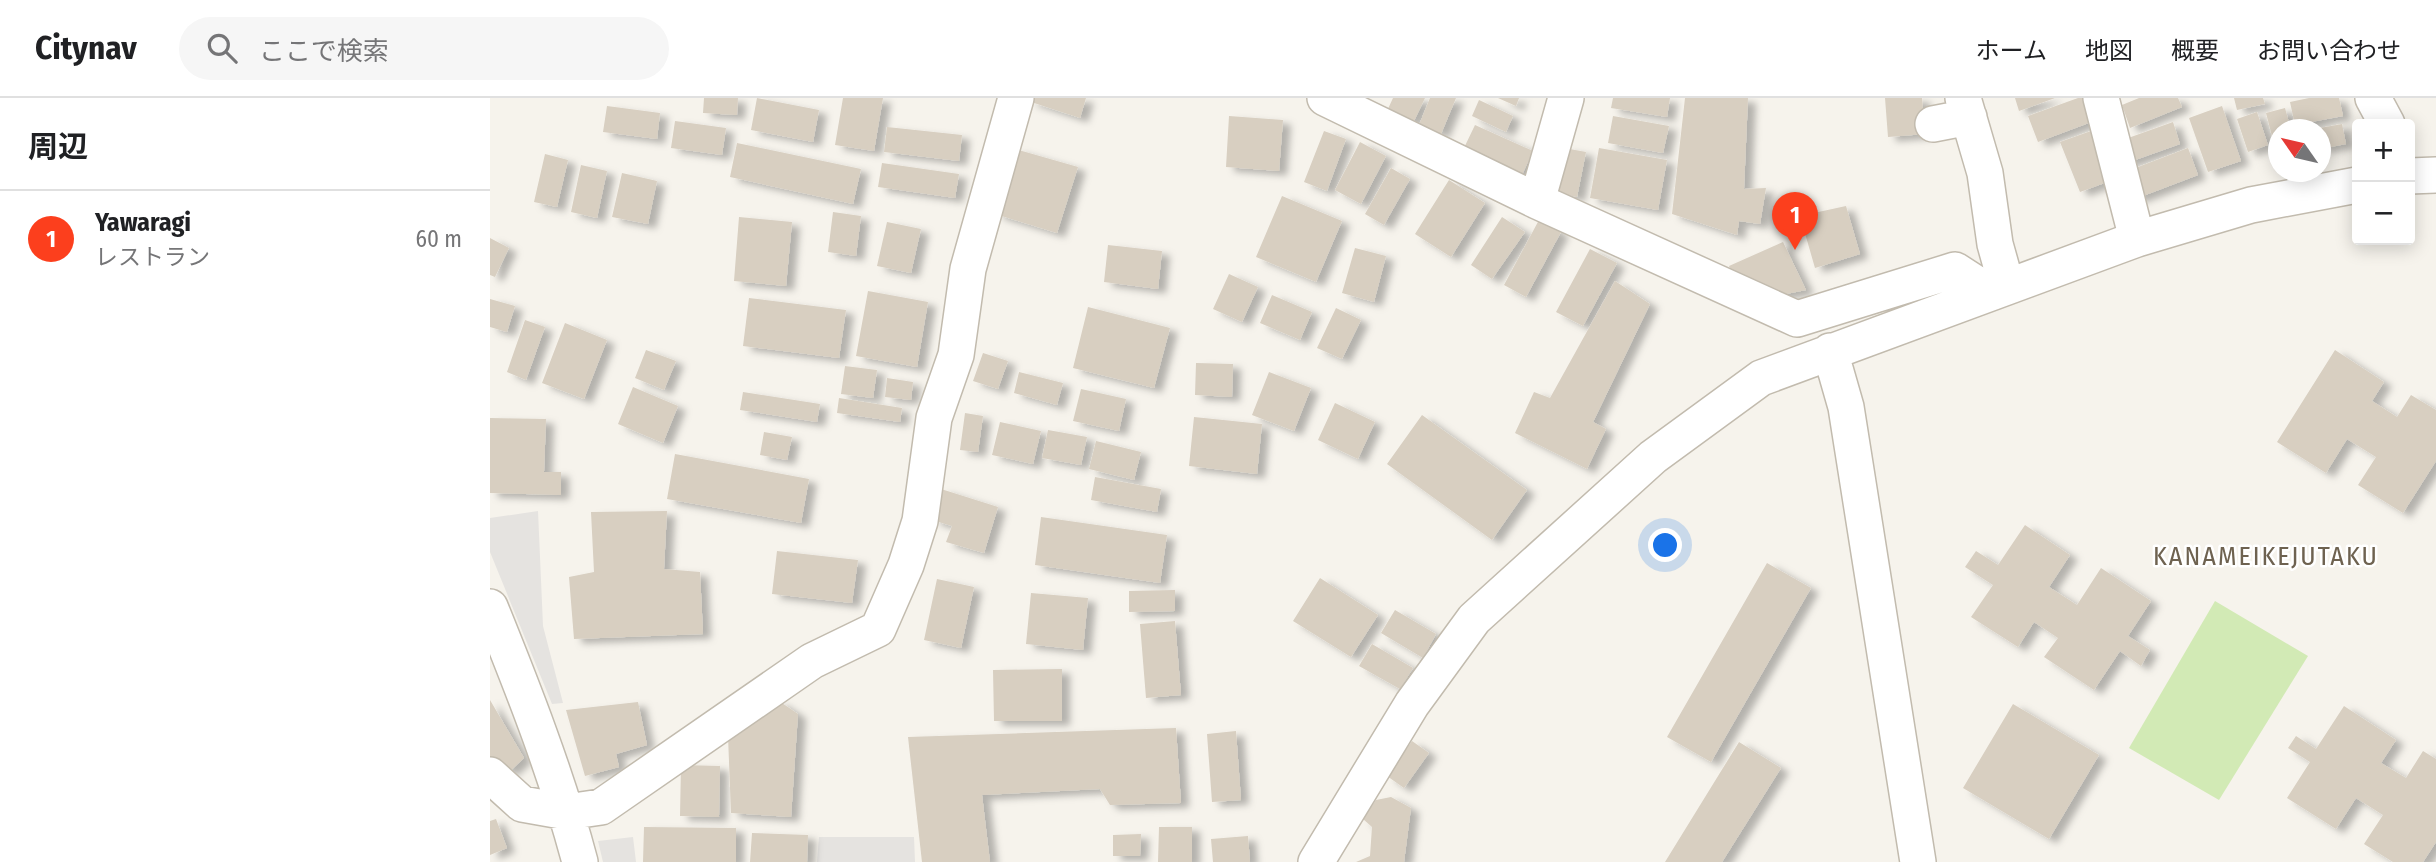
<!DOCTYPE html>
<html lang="ja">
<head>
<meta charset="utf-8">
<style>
  :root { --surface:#fff; --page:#f6f6f6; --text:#202124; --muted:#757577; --line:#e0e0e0; --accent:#fc3f1d }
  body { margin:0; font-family:"Fira Sans Condensed","Noto Sans JP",sans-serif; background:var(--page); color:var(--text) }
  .controls { position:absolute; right:21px; top:21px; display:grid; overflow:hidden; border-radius:7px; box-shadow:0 4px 18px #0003 }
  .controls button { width:63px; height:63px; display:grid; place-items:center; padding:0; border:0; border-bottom:2px solid var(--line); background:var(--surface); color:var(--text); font:35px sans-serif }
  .compass { position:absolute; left:1778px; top:21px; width:63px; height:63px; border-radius:50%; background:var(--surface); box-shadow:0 4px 18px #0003; rotate:304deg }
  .you { position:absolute; left:1176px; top:448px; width:24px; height:24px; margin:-18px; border:5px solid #fff; border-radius:50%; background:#1a73e8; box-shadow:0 0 0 10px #1a73e833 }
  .badge { display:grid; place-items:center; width:46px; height:46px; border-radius:50%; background:var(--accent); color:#fff; font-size:23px; font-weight:700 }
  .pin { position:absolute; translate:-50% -58px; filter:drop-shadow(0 2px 4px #0008) }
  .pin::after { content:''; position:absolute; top:37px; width:24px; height:21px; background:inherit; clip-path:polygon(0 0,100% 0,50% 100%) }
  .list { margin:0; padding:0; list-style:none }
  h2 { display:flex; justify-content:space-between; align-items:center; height:91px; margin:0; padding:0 28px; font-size:30px }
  h2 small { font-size:23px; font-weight:400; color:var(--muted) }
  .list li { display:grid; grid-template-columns:46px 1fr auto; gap:21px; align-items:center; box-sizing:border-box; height:98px; padding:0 28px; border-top:2px solid var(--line) }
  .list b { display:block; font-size:26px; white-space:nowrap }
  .list p { margin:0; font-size:23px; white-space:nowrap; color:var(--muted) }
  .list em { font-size:23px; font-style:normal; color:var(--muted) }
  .icon { flex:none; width:38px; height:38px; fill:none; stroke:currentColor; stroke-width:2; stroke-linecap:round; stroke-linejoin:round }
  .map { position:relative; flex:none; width:1946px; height:764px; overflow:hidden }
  header { display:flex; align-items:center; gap:42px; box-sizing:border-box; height:98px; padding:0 35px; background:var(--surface); border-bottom:2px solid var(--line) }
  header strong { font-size:33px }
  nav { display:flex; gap:38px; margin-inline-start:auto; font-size:24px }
  .search { width:490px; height:63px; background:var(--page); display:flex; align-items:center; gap:18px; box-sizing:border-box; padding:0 24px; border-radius:38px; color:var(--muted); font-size:26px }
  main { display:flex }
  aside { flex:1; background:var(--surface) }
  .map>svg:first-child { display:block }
</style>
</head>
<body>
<header>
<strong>Citynav</strong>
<div class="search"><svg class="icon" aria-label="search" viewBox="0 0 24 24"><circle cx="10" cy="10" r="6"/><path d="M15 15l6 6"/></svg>ここで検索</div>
<nav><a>ホーム</a><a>地図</a><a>概要</a><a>お問い合わせ</a></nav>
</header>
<main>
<aside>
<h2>周辺<small></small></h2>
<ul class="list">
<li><span class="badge">1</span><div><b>Yawaragi</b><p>レストラン</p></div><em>60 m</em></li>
</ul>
</aside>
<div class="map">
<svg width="1946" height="764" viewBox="0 0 1946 764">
  <defs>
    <filter id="shadow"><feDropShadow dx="8" dy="4.5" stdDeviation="3.5" flood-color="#0004"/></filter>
  </defs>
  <rect width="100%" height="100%" fill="#f6f3ec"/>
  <path fill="#d2eab5" d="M1725,503L1818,558L1729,702L1639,650Z"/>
  <path fill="#e5e3e0" d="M48,413L53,528L73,605L62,606L0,454V420Z
    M143,739L146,764H113L108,743Z
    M329,739H424L425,764H327Z"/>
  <path fill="#d8cfc1" filter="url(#shadow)" d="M214,0H248L247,17L213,15Z
    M267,0L329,12L323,44L261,32Z
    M353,0H393L384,53L345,47Z
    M539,0H596L590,20L538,3Z
    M903,0H935L923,25L897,13Z
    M940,0H966L951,36L929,27Z
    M1008,0H1029L1026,8Z
    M1123,0H1180L1177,19L1121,10Z
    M1195,0H1258L1254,91L1276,90L1270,126L1249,123L1247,137L1182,116Z
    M1395,0H1432L1435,36L1398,39Z
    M1525,0H1565L1529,13Z
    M1588,0H1595L1604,23L1548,44L1538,18Z
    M1649,0H1688L1692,9L1640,30L1632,7Z
    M1744,0H1773L1775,6L1747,12Z
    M1819,0H1849L1853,18L1805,27L1800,4Z
    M989,2L1023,18L1016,34L982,18Z
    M117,8L170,15L167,41L113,34Z
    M1732,8L1751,63L1718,74L1699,20Z
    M1795,10L1801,32H1788V45L1784,46L1776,15Z
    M1767,14L1778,47L1758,54L1747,21Z
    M739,18L793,22L789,73L736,69Z
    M1123,18L1179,28L1173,55L1118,45Z
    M185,23L236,30L232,57L181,50Z
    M1683,24L1690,46L1634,66L1627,44Z
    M1852,26L1856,46L1830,51V30Z
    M985,27L1043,53L1031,79L973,52Z
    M397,29L472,37L469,63L394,54Z
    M834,33L856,41L837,93L814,84Z
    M1601,33L1620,83L1590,94L1570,44Z
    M870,44L896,58L871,106L845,92Z
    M247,45L371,71L363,106L240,79Z
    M1074,50L1096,54L1087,99L1065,94Z
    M1109,50L1177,62L1168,112L1100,100Z
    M1698,50L1708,77L1645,101L1635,74Z
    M525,51L588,69L567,135L505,116Z
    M55,56L78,62L67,109L44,104Z
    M392,65L469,76L465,100L388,89Z
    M91,67L117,73L107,120L81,114Z
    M901,70L920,81L894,127L875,116Z
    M132,75L167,83L158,126L122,119Z
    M959,82L995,105L961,159L925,136Z
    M792,98L852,123L826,184L766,159Z
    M1356,108L1370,156L1325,170L1310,118Z
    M343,114L371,118L366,158L338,154Z
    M249,119L302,124L296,188L244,183Z
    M1012,119L1035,134L1002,181L981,167Z
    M1049,122L1071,134L1036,199L1014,187Z
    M397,124L431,131L421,175L387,168Z
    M0,140L19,150L5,179L0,177Z
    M1293,144L1316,192L1286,198L1279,187L1267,191L1245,183L1239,168Z
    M618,147L672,153L668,191L614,184Z
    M865,150L896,158L884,204L852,195Z
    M1100,151L1127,165L1093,228L1066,214Z
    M739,176L768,189L752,224L723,211Z
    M1125,183L1160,206L1103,324L1116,331L1097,371L1025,335L1044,294L1060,300Z
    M378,193L438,204L427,269L366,258Z
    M782,197L822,214L810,242L770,225Z
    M259,200L356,212L349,260L253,248Z
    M0,201L25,208L17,234L0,229Z
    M598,209L680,230L664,290L583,270Z
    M846,210L871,222L852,261L827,250Z
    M35,222L55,229L36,282L17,274Z
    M75,225L117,242L94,301L52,285Z
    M156,252L186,263L174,292L145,280Z
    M1845,252L1894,284L1882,303L1907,319L1921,297L1946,312V363L1913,415L1868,387L1886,359L1857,341L1836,375L1787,344Z
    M493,255L518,263L508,291L483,283Z
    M706,265L743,266L742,299L705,297Z
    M355,268L387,272L383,300L351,296Z
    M529,274L573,285L567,307L524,295Z
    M779,274L821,290L804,333L762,317Z
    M397,280L423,284L421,302L395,299Z
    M143,289L188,308L173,345L128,326Z
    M591,291L636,301L629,333L583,323Z
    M253,294L330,306L327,324L250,312Z
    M349,300L412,310L410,324L347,315Z
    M845,305L885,324L868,361L828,342Z
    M475,315L493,318L488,354L470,352Z
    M932,317L1037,392L1002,442L897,366Z
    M704,319L772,326L767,376L699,368Z
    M0,320L56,321L54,374H71V397L0,395Z
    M510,324L551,333L543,366L502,357Z
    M558,332L597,339L591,367L552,360Z
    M274,334L302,339L297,362L270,357Z
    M606,343L651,354L644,382L599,371Z
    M185,356L319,381L311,425L177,401Z
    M605,379L671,391L667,414L601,402Z
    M451,391L508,409L494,455L456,444L462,428L442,422Z
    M177,413L174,471L210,474L213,536L84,541L79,479L104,474L101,414Z
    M551,419L677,437L670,485L545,467Z
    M1535,427L1580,457L1559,489L1587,507L1611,470L1661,503L1638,538L1660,552L1651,568L1630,553L1604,592L1554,559L1568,540L1544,524L1528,549L1481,519L1503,487L1475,469L1486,453L1508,467Z
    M287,453L368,462L362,505L282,496Z
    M1277,465L1321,490L1221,664L1177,639Z
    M830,480L888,517L861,559L803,523Z
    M447,481L484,489L471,550L434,542Z
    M685,492V513L639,514V493Z
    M541,495L598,500L593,552L536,546Z
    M905,512L946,536L933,560L891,535Z
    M685,523L691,597L656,600L650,526Z
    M882,546L923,570L910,591L869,568Z
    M572,571V623H504L503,572Z
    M0,602L34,660L19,674L0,659Z
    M289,603L308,616L301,719L241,715L238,638Z
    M148,604L157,647L126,656L129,669L95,678L76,612Z
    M1523,606L1609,657L1559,741L1473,690Z
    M1854,608L1906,642L1891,665L1916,680L1933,653L1946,661V744L1933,764H1903L1874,746L1893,717L1866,700L1846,731L1797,700L1820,664L1798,650L1806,638L1826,651Z
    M686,630L691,705L620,707L610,691L492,697L500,764H432L418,639Z
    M746,633L751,702L722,704L717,636Z
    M922,643L939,655L914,690L897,678Z
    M1249,644L1291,670L1232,764H1175Z
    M191,667L230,668L229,719L190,718Z
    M901,699L921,710L914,764H866L880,758L882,729L873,721L886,702Z
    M6,721L17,750L0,757V723Z
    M154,729L246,730V764H153Z
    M669,729H702V764H668Z
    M262,735L318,737L317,764H260Z
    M651,736L650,758H623V737Z
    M758,738L760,764H723L721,741Z"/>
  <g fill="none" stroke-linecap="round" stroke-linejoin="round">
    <defs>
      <path id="minor" d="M835,0L1047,103L1307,221L1465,172L1499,194
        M1473,0L1495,75L1505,146L1517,189
        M1611,0L1647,141
        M1883,0L1897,26
        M1443,26L1479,19
        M1920,78L1946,77
        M1047,103L1076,0
        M1340,253L1356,309L1428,764
        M0,509C34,593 67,677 90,764
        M0,677L32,706L77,714L111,709L322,563L388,531L416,467L430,423L444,320L466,257L478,171L526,0
        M826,764L922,606L984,521L1163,359L1271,280L1647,141L1761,107L1867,87"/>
    </defs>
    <use href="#minor" stroke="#c2bbae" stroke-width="38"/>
    <use href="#minor" stroke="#fff" stroke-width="35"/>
  </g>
  <g text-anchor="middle" stroke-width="5" stroke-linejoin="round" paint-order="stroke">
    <g font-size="26" letter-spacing="2" fill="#6e6250" stroke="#fff">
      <text x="1776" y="467">KANAMEIKEJUTAKU</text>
    </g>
  </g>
</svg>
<div class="controls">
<button>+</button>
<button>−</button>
</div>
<svg class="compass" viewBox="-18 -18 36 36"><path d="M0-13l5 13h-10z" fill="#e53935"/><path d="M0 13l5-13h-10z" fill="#757577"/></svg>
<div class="you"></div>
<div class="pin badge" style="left:1305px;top:152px">1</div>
</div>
</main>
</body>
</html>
